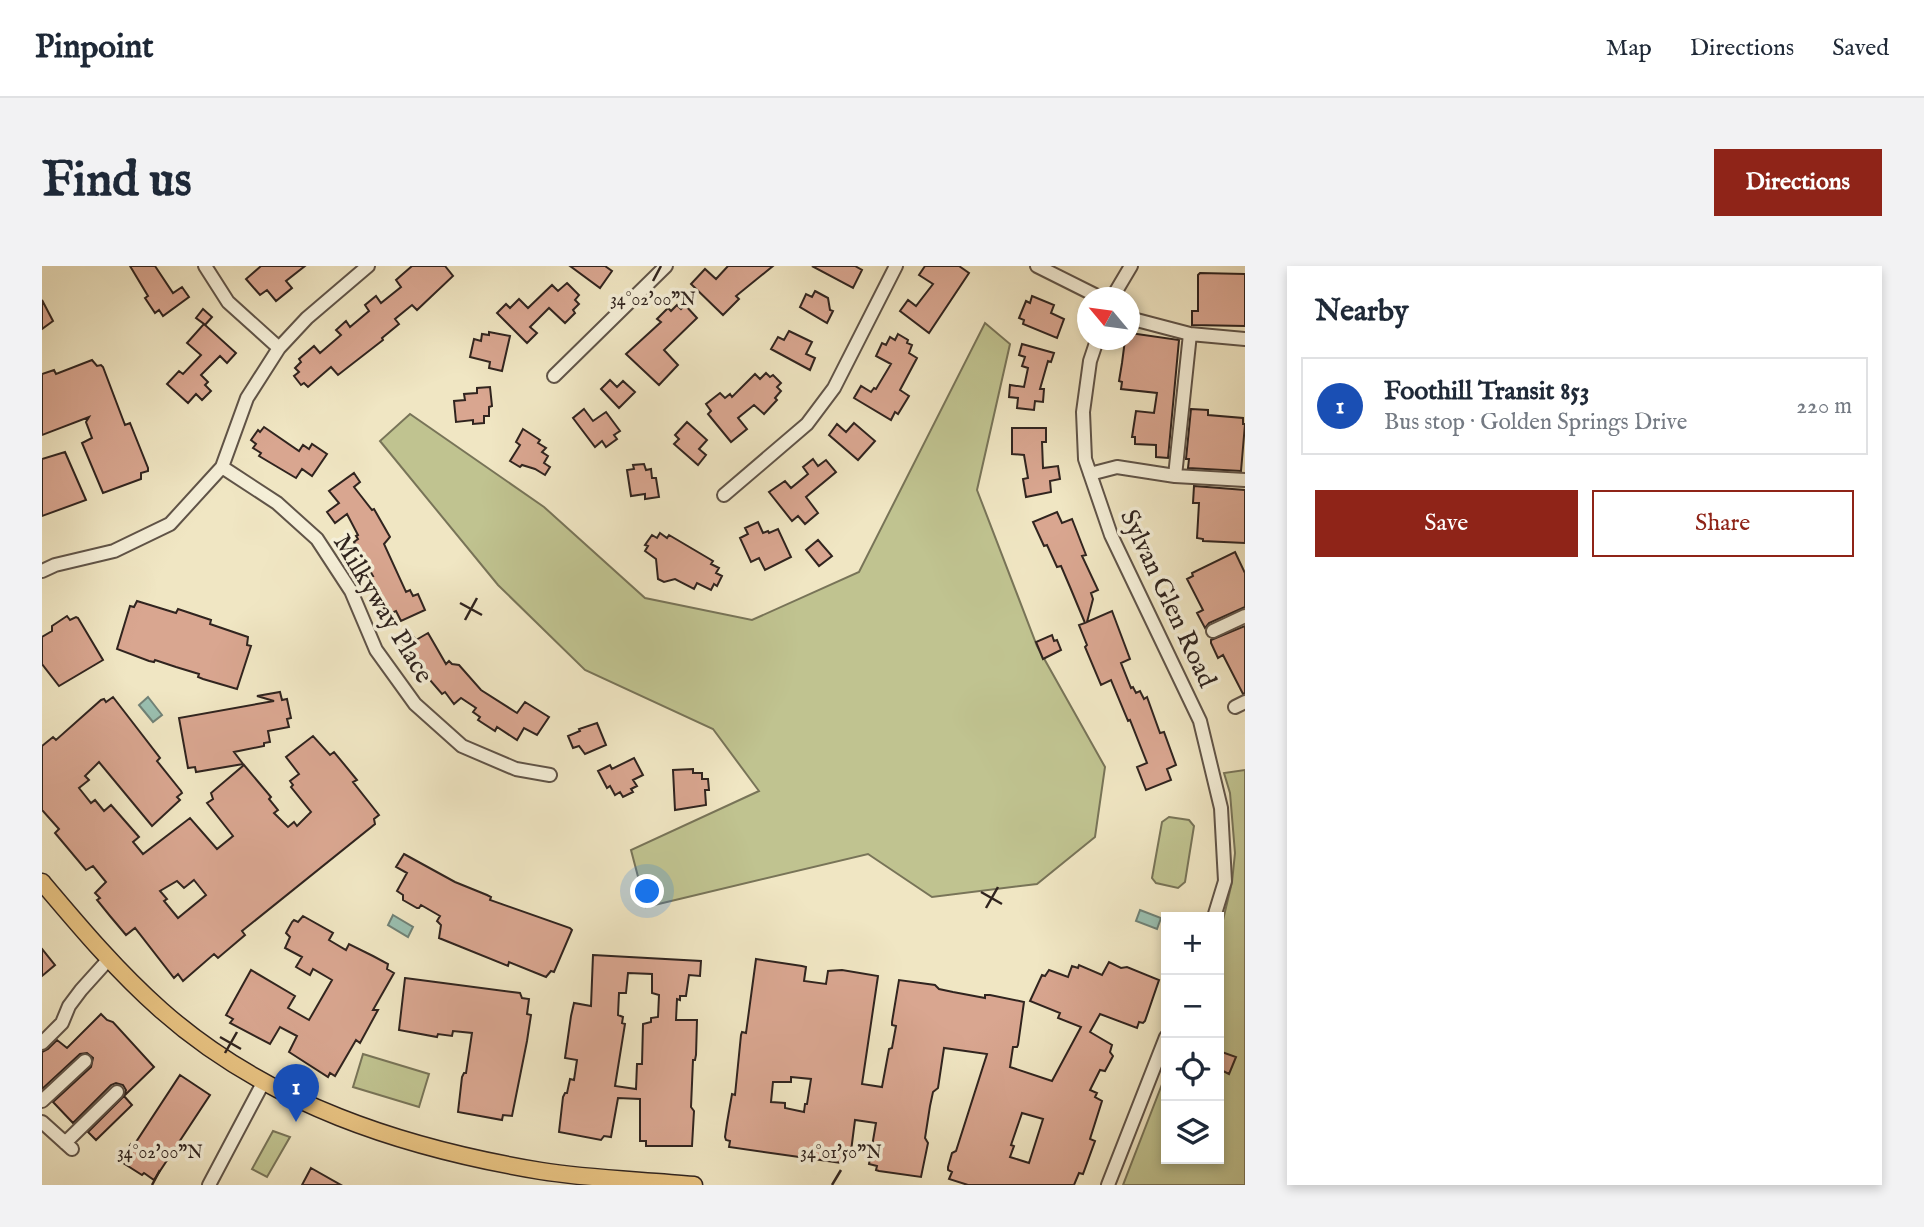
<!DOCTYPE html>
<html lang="en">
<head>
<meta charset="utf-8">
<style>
  :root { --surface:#fff; --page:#f2f2f3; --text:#1f2937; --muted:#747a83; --line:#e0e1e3; --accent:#8f2418 }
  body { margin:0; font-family:"IM FELL English",serif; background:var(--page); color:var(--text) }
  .controls { position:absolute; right:21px; bottom:21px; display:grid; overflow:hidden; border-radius:0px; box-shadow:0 4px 10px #0003 }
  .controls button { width:63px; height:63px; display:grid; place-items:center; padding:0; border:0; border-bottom:2px solid var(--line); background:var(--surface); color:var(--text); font:35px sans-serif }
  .compass { position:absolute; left:1035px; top:21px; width:63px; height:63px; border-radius:50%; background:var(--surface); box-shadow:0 4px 10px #0003; rotate:299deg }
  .you { position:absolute; left:606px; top:626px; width:24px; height:24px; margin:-18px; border:5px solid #fff; border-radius:50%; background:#1a73e8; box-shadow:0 0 0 10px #1a73e833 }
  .badge { display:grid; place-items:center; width:46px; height:46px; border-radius:50%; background:var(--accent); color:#fff; font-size:23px; font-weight:700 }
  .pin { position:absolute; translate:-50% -58px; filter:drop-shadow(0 2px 4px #0008) }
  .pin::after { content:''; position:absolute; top:37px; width:24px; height:21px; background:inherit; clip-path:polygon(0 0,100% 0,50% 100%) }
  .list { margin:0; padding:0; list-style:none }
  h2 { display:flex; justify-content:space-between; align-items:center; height:91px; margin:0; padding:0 28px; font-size:30px }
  h2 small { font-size:23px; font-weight:400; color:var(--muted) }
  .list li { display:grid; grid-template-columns:46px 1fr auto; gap:21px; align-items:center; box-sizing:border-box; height:98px; margin:0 14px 14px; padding:0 14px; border:2px solid var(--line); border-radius:0px }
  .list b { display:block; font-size:26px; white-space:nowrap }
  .list p { margin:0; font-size:23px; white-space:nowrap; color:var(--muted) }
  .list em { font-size:23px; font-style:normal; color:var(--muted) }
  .actions { display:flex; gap:14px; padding:21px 28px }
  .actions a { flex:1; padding:16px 0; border:2px solid var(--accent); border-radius:0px; text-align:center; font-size:24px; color:var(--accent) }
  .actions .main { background:var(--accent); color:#fff }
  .icon { flex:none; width:38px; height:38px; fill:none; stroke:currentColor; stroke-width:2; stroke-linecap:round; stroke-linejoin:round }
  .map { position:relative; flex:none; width:1203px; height:919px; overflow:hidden; border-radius:0px }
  header { display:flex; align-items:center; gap:42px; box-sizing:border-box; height:98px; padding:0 35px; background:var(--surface); border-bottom:2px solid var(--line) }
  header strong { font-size:33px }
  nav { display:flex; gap:38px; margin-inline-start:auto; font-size:24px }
  .intro { display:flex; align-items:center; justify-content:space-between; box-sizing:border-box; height:168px; padding:0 42px }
  h1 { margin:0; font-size:49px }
  .button { padding:18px 32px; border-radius:0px; background:var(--accent); color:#fff; font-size:24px; font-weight:700 }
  main { display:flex; gap:42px; padding:0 42px }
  aside { flex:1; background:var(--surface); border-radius:0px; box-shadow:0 4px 10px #0003 }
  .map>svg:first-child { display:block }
</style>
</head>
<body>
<header>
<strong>Pinpoint</strong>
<nav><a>Map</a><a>Directions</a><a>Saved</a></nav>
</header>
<div class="intro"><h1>Find us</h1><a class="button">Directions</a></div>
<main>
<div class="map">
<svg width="1203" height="919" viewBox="0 0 1203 919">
  <rect width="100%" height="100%" fill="#f0e6c3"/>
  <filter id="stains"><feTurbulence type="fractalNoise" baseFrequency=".00286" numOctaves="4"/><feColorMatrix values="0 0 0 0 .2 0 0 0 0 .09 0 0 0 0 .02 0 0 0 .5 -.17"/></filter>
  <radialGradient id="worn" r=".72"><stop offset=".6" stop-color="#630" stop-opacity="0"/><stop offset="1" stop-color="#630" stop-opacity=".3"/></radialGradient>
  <path fill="#c0c390" stroke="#787458" stroke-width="2" d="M943,57L968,78L935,224L995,380L1063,501L1053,571L995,618L890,631L826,588L604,641L589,584L717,525L671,463L543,404L456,319L338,175L368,148L502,241L603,332L710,354L817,306Z
    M1203,504V919H1081L1124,808V893H1177V671L1190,616L1193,587L1188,527L1182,507Z
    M1127,551L1147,554L1152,560L1143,616L1136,622L1114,617L1110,612L1120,556Z
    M321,788L387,808L377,841L311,821Z
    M231,865L248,871L225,911L210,903Z"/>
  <path fill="#9ac0b1" stroke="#708277" stroke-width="2" d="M106,431L120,449L111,456L97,439Z
    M1098,644L1119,652L1115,663L1094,655Z
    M351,649L371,661L366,671L346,659Z"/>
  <path fill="#d9a690" stroke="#30241f" stroke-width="2" fill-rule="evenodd" d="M88,0H113L131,27L140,21L147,31L121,50L117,44L113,47L103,32L106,30Z
    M219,0H263L244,15L250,22L234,35L225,24L218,29L204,13Z
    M370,0H403L411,10L375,44L370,39L353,53L357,58L340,72L341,74L296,109L289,101L266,121L262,117L259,119L252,110L257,106L253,102L259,96L257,93L272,80L278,87L299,69L294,64L304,55L308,61L327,45L323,39L334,30L339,37L359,21L354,14Z
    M528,0H563L570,5L558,22Z
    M686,0H731L694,30L697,33L681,49L649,18L663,3L674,13Z
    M770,0H813L820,4L811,22Z
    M883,0H917L927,7L887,67L858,45L866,34L874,40L891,18L877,9Z
    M1158,7L1203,8V60L1150,59V45H1156V9Z
    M525,17L537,29L533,34L537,38L531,44L533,47L523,57L507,42L488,61L495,67L485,77L455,47L464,38L468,42L477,33L486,42L510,19L516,25Z
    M773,25L786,32L788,44L791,45L785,57L758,41L764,28L770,31Z
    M990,30L1012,39L1009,47L1022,53L1015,72L981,58L982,54L977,52L984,35L988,37Z
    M0,34L11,55L0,63Z
    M635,39L639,43L643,39L655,52L622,84L636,99L617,119L584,88L619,56L615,53L626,42L629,45Z
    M161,43L170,51L163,59L194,87L185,97L178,90L159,109L166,116L163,119L169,125L160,134L154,128L146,137L125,118L137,105L141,108L159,89L145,77L162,58L154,52Z
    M747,65L770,76L764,88L773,92L768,104L729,83L736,71L742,74Z
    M447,66L468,70L460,105L447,102L448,96L428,91L432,73L439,75L440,68L447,69Z
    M1088,67L1137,74L1126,192L1114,191V179L1093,178V171H1090L1094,145L1112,147L1115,127L1079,123L1080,116L1077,115L1080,97L1083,74H1088Z
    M856,68L866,74L865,77L870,79L867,87L875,92L858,124L867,130L856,148L853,146L849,154L812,132L819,120L829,126L832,122L834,123L849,98L834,90L840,77L844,79L848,71L853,74Z
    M980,78L1012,87L1009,96L1006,95L998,123H1002L1001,136L993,135L992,144L975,142L976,132L967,131L968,119L982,121L986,102L980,100L983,91L977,89Z
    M50,94L55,100L59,99L61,101L83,159L88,157L106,202V205L99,207V213L61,227L40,177L50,172L44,156L47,151L0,169V108L12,104L14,108Z
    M724,107L728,111L731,109L739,117L735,121L739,125L733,132L735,134L722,148L712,139L696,152L705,163L689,176L666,148L669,145L664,138L678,127L683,132L688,128L690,131L713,108L718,113Z
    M568,114L575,121L581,115L593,126L577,142L559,123Z
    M448,121L450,140L447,141V150H442V157L431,158V154L414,156L412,135L423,134L422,128L435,127V122Z
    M542,143L551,155L564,146L578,165L572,169L575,173L564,181L560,175L553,181L531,152Z
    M1149,143L1166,144V149L1201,152V158H1203L1199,205L1146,202L1147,193H1144Z
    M645,156L665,174L657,183L664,189L656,199L632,178L637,173L633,169Z
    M812,157L833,175L816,194L787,169L795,158L804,166Z
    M222,161L257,185L261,179L267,183L270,178L285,188L270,210L260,203L254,212L217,190L219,187L211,182L214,178L209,174L216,164L218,166Z
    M970,162H1004V176H1000L1001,202L1016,200L1018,213L1008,215L1009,226L984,231L981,213L986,212L982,189L970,188Z
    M481,163L498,174L496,177L504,182L500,186L506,190L502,197L508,201L503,209L493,203L480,199L478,201L468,195L478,179L474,176Z
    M23,186L44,234L0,250V193Z
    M771,193L776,200L784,194L794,206L764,231L776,247L763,258L756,250L750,255L727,226L743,215L749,222L766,208L761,201Z
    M602,198L604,204L609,203L610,212H614L617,231L603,233V228L589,230L585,204L592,203L591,199Z
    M312,207L318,216L312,221L330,244L332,243L348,271L342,278L364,326L368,324L371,330L376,328L383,344L359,355L354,345L345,349L327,311L331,310L312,276L316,273L314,270L316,269L305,248L293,257L285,246L297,237L287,225Z
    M1152,220L1203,224V277L1161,275V273L1155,272L1157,237H1151Z
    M1015,246L1020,257L1030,253L1044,289L1040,290L1056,324L1049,327L1051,333L1045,356L1070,345L1088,393L1079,397L1089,422L1091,421L1094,427L1098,425L1102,433L1105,431L1118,467L1122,466L1134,499L1125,503L1129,514L1104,524L1095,501L1105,497L1088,454L1086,455L1069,414L1059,419L1043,381L1045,379L1037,359L1043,357L1028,321L1019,300L1015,301L1005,279L1002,280L991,256Z
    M716,256L721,267L726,265L727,267L736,263L749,291L723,304L717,292L709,296L698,272L706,268L703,262Z
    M618,267L625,272L627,269L671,295L669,298L677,302L674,307L680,310L675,320L672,318L669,324L655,317L652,323L633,313L622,316L616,313L614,293L603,285L606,280L603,279L610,269L615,272Z
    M776,274L790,290L777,300L764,284Z
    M1193,286L1203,307V341L1167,357L1163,362L1155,347L1161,344L1145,313L1151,310L1150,307Z
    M95,335L134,347L136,343L169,354L168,358L206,371L205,379L209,380L195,423L161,413L156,411L157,408L134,401L113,394L112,396L107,395L75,383L88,340L92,341Z
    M25,350L28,354L34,351L36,352L61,394L17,420L0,398V371L10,365V360Z
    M1203,360V427L1201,428L1181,389L1176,392L1169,377V374Z
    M386,367L404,398L407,395L410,398L417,399L439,424L475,447L483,436L507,451L495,469L482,462L475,474L455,461L453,465L436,454L438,451L431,446L434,442L419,432L412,438L403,426L400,428L381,406L373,392L370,394L360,377L371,370L374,374Z
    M1010,369L1012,375L1015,374L1019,384L1001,393L994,376Z
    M238,426L240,434L245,433L249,452L245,453L247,461L226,465L228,476L222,477V480L192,486L201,498L154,506L153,501L146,502L137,452L232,435L215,430Z
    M71,431L118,492L115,495L139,525L140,527L135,531L138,534L110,560L57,496L43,510L47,514L37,522L49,537L53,534L62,545L69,539L97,571L91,576L101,588L148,552L175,583L191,570L165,537L171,533L169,527L202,499L229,531L227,533L236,544L232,547L246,561L252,556L255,560L269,546L249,521L251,519L248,515L257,508L244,491L271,470L288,489L292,486L315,514L311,516L337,549L332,553L333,558L200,665L203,669L176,692L172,688L141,715L136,708L132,712L93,662L84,669L68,650L55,634L58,632L53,627L64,616L51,600L44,604L13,567L17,563L0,544V480L11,471L14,474L59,434L62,433L64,436ZM152,614L164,629L136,652L122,635L125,633L118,625L135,615L142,622Z
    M555,457L564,479L543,488L537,480L531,482L526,470L538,465L537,463Z
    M592,492L601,509L591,514L595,520L589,523L591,526L581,531L578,526L573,529L568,520L565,522L556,505L568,499L570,503Z
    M651,503V507H660V513H666L667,524H663L664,539L633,544L631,504Z
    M362,588L413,616L445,629L449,631L448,634L528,662L530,664L512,706L509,705L504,711L467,696L466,700L397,672L399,659L395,655L398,650L379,639L377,642H375L361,634V629L355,625L365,607L354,601Z
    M261,650L291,667L287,674L304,684L307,678L331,690L346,698L345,703L352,707L331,744H336L318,777L314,774L293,810L288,807L286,811L247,786L255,770L238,761L228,778L188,757L191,753L184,749L209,704L253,730L246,742L267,754L290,714L271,703L268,709L254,701L260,691L243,682L248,671L244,667L250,656L252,654L256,656Z
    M0,683L13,699L0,710Z
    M551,689L659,695L658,710L647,709L644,730H638V734L635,733L634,754H655L654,789L653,794H651L649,841L652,845L650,880H604V875H598V833L576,832L569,871L562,870L559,874L517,866L521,831L523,827H525L528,813L532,814L535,794L523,792L529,750L532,737L549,740ZM586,707L610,708V727L617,729L616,751L609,752V756L601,758L600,798H595L594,823L573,820L583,758L580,757L581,751L576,749L577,727H584Z
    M714,693L760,700L764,701L762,715L784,718L786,705L800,704L836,710L820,818L840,821L847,783L850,782L854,760L850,759V756L857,714L893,719L897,723L911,726L943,732V729H948L982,736L976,779L975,781H971L968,801L1010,815L1039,761L1016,752L1018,747L988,735L1000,709L1003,710L1007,704L1026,711L1030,700L1036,702L1037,699L1060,709L1067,696L1079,702L1085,701L1117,714L1103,755L1101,757L1097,756L1095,762L1058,748L1048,766L1070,779L1068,786L1071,790L1063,805L1058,804L1048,824L1055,827L1053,831L1060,835L1048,873L1053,875L1041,908L1037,907L1032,919H926L907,913L910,906L906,904V901L910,887L914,885L945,788L902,782L896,822L891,826L888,840L883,872L886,877L879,911L837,905L834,904L835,900L827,898L834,857L813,854L808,893H800V897L687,881L688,875L684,874L683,871L685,857L690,828L693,829L699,769L700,766L704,767ZM749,811L769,813L765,838H763L762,846L743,842V837L729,836L731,816H749ZM980,847L1001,853L987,897L968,891L972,880L969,879Z
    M363,712L478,727L480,732L487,733L485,748L489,749L485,775L470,850L461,849L460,854L416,846L420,811L422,807H424L430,767L411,765L410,770L396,768L395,771L357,764Z
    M59,748L65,754L71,756L112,801L82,830L84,824L81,819L74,817L69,819L31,857L11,836L49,801L51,792L45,787L38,788L0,823V786L6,783L15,774L25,782Z
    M1177,785L1194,791L1187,808L1177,803Z
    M138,809L168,829L112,914L102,907L100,909L78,895L89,878L92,879Z
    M82,830L90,839L54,874L46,866Z
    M269,902L299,919H260Z"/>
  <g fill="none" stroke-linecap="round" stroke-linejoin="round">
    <defs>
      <path id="minor" d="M163,0L186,36L237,82
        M995,0L1059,32
        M1070,32L1089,0
        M1087,52L1148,68L1203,73
        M1055,74L1048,95L1041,146L1043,193L1069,269L1158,455L1179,542L1183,615L1172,651
        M512,110L624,0
        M180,201L235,237L275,273L309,325L334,384L373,438L420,480L474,503L508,509
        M1048,208L1075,201L1133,210L1203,214
        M1133,210L1148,68
        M682,229L765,158L792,122L854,0
        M0,305L13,299L72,285L128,258L180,201L205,132L237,82L265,52L326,0
        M1171,365L1203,350
        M1193,441L1203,436
        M0,777L20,757L27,740L39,724L66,694
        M0,835L43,795
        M0,856L30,883
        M23,877L75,826
        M167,919L221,817
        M1066,919L1124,771"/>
      <path id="major" d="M0,616C38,661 75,705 119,744C225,838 361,882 499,905C549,913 601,914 652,919"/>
    </defs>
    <use href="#minor" stroke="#605448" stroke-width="16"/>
    <use href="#major" stroke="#30241f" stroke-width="19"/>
    <use href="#minor" stroke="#f5efd8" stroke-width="12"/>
    <use href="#major" stroke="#e8c382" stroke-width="16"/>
  </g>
  <path fill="none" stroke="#30241f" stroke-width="2.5" d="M611,15L619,0M418,337L440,349M423,354L435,332M939,626L960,638M944,642L956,621M178,771L199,783M183,787L195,766M110,919L118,904M790,919L799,904"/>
  <g text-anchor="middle" stroke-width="7" stroke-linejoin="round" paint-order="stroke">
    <g font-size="26" fill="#30241f" stroke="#f5efd8">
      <text transform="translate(1127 332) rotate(65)" y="9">Sylvan Glen Road</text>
      <text transform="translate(342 342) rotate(59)" y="9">Milkyway Place</text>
    </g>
  </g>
  <g font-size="18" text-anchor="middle" fill="#30241f" stroke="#f5efd8" stroke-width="7" stroke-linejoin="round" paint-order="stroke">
    <text x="611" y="39">34°02'00"N</text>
    <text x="118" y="892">34°02'00"N</text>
    <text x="799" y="892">34°01'50"N</text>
  </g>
  <rect width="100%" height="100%" filter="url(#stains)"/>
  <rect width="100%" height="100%" fill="url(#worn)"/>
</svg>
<div class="controls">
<button>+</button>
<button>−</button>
<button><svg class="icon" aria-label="locate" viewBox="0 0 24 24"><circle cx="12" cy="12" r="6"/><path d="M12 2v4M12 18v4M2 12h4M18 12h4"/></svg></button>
<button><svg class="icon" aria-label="layers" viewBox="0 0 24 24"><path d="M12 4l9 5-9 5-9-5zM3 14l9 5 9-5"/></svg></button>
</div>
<svg class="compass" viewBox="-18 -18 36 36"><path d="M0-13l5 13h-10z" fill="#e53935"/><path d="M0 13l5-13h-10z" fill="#747a83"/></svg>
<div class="you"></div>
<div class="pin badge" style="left:254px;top:856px;background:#1a4fb4">1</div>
</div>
<aside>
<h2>Nearby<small></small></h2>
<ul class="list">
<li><span class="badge" style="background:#1a4fb4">1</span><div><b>Foothill Transit 853</b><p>Bus stop · Golden Springs Drive</p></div><em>220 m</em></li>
</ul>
<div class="actions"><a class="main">Save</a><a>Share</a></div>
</aside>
</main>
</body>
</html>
